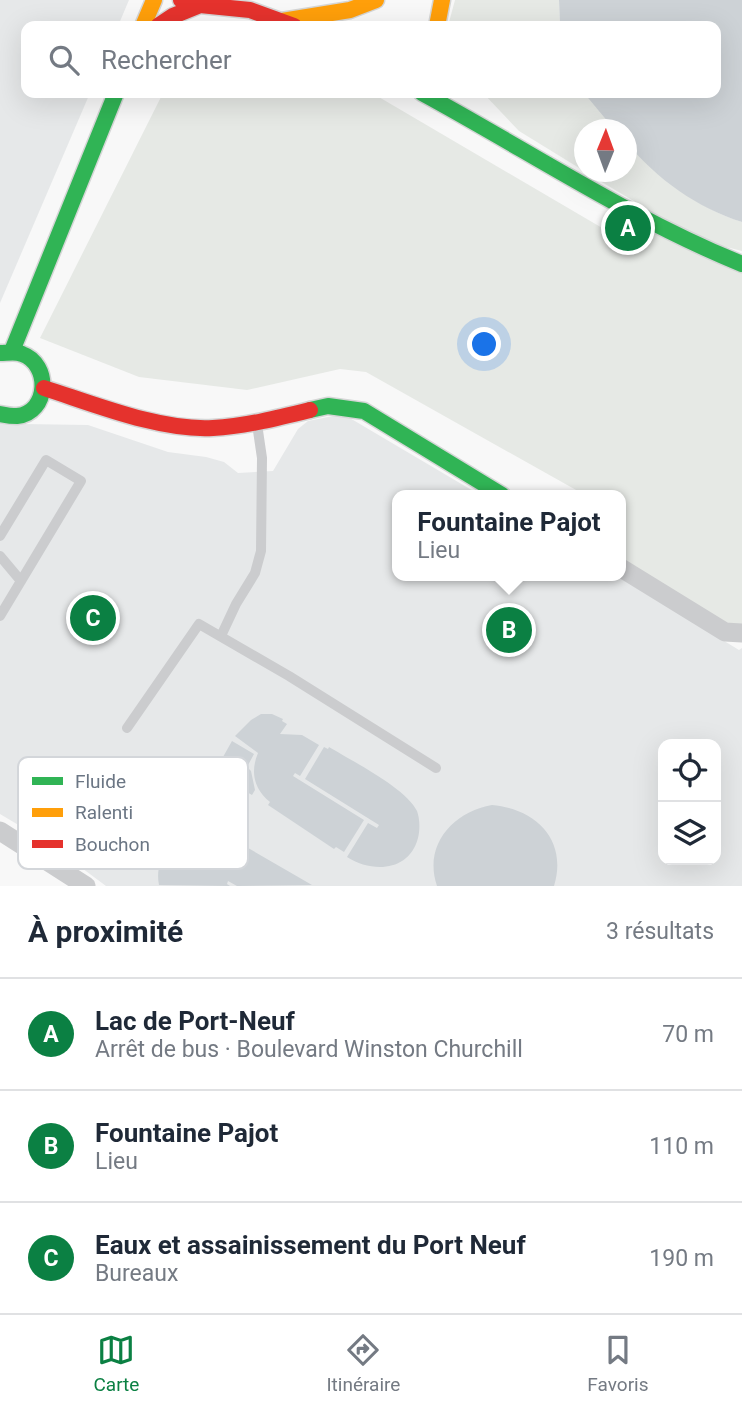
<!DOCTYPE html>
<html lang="fr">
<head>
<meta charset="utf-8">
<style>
  :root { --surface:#fff; --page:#f2f2f3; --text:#1f2937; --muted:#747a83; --line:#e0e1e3; --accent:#0b8043 }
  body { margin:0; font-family:Roboto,sans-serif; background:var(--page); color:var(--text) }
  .controls { position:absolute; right:21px; bottom:21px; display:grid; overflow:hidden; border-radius:14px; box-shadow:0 7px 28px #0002 }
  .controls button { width:63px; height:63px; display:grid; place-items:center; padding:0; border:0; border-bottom:2px solid var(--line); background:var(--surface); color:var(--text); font:35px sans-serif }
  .compass { position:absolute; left:574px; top:119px; width:63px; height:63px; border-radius:50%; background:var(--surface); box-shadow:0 7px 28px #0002; rotate:1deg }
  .you { position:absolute; left:485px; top:345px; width:24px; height:24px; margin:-18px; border:5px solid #fff; border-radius:50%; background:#1a73e8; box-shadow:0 0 0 10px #1a73e833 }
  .badge { display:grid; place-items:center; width:46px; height:46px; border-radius:50%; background:var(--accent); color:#fff; font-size:23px; font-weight:700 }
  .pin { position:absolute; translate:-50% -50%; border:4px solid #fff; box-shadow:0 2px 7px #0006 }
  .popup { position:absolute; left:392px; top:490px; width:234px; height:91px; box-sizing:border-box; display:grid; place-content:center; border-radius:14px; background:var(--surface); filter:drop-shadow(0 2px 5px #0005); font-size:23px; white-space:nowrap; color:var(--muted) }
  .popup b { font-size:26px; color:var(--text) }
  .popup::after { content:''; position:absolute; left:50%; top:100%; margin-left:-14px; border:14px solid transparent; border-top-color:var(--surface) }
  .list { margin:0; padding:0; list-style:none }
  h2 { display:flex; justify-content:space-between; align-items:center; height:91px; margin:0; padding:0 28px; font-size:30px }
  h2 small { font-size:23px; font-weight:400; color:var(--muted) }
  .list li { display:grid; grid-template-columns:46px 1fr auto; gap:21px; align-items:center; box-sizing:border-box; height:112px; padding:0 28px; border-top:2px solid var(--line) }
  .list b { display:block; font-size:26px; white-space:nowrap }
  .list p { margin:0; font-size:23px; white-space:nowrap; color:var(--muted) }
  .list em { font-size:23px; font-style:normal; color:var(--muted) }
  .icon { flex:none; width:38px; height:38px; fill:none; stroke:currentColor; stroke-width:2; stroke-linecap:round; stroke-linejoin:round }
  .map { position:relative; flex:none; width:742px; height:886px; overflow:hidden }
  .search { position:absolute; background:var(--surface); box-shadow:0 7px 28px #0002; left:21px; right:21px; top:21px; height:77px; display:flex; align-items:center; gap:18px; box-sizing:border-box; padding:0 24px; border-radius:14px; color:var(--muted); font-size:26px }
  .sheet { height:427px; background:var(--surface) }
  nav { display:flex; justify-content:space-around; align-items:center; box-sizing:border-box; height:98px; border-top:2px solid var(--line); background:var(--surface); font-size:19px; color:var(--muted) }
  nav a { display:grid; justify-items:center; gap:4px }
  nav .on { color:var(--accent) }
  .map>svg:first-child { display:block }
</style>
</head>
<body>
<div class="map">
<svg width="742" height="886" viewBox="0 0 742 886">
  <rect width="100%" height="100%" fill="#f8f8f8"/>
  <path fill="#e6e8e9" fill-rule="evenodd" d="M0,0H129L118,26H26V93H90L0,303Z
    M0,414L23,424L88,425L168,452L206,457L224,462L238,473L273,471L298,429L308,421L343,414L480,495H397V576H617L739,650L742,648V886H106L47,842L0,814ZM663,744H716V860H663Z"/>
  <path fill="#e6e9e5" d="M455,0H559L560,26H448Z
    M163,93H372L621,239L607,200L742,264V632L621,564V495H585L366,372L340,369L247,390L139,377L40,338Z
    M483,93H585L615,129L584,130V171L519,131Z
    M627,143C664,178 692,206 742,222V251L699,240L585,172H626Z"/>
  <path fill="#cdd2d6" d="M559,0H742V222C697,208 657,179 627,143L626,130L614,129L584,93H716V26H560Z
    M261,714H272L283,719L282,721L287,724L280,734L302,735L319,745L300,776L295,773L293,776L364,820L344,852L336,847L334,849L268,805L270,802C254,789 250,772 258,753L235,736L251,720Z
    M232,741L254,754L247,767L251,771L255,790L252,795L214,773Z
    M324,747L328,749L329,747C352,761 406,788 417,811C420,819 420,830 418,838C409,872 372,873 347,857L368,823L377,828L379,825L305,779Z
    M492,805C536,809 568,840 554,886H437C423,845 453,812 492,805Z
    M188,811L227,835L224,840L205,845L200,843L191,855L170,841Z
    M227,843L241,848L243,845L312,885L237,886L228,881L227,884L230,886L159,885C156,870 161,859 167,846L189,860L209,846Z"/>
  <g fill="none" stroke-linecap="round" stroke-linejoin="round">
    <defs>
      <path id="fast" d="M422,93C529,151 629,218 742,264
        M12,351L116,93
        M0,353C7,353 16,351 22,354C51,364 49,413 17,416C12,416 5,415 0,414
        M310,410L328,406L364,411L502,495"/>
      <path id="slow" d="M282,21L350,10L376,0
        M143,26L154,0
        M437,26L442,0"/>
      <path id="jam" d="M181,0L200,5L250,10L294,26
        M158,26L173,16L200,5
        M44,388C94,404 160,431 213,428C246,426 278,418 310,410"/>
    </defs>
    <use href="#fast" stroke="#d5d6d6" stroke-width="19"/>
    <use href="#slow" stroke="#d5d6d6" stroke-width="19"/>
    <use href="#jam" stroke="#d5d6d6" stroke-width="19"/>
    <path stroke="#cbccce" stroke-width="10" d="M0,536L46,460L81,481L0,616
      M0,556L21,581
      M221,636L236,604L255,573L261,551L262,458L257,424
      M127,728L199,624L289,676L436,768"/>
    <path stroke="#cbccce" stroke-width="19" d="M621,568L725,632L742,633
      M0,831L86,886"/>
    <use href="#fast" stroke="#30b455" stroke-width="16"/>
    <use href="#slow" stroke="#ff9f0a" stroke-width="16"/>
    <use href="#jam" stroke="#e5322d" stroke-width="16"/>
  </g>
  <rect x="18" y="757" width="230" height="112" rx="10" fill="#fff" stroke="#d3d6da" stroke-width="2"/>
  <rect x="32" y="777" width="31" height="8" fill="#30b455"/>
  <rect x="32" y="808" width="31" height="9" fill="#ff9f0a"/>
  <rect x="32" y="840" width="31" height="8" fill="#e5322d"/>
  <g font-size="19" fill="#6b7684">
    <text x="75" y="788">Fluide</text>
    <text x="75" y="819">Ralenti</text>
    <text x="75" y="851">Bouchon</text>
  </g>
</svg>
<div class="controls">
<button><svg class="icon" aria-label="locate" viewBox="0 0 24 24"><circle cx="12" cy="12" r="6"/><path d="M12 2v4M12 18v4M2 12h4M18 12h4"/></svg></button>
<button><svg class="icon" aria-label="layers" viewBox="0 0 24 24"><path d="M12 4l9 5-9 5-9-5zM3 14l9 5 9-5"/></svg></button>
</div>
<svg class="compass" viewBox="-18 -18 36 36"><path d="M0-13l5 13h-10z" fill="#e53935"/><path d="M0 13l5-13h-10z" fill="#747a83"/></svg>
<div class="you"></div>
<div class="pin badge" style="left:628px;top:228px">A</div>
<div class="pin badge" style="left:509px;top:630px">B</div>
<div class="popup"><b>Fountaine Pajot</b>Lieu</div>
<div class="pin badge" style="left:93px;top:618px">C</div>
<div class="search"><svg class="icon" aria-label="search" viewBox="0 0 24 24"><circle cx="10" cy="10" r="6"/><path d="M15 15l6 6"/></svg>Rechercher</div>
</div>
<section class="sheet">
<h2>À proximité<small>3 résultats</small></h2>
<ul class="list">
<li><span class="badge">A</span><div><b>Lac de Port-Neuf</b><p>Arrêt de bus · Boulevard Winston Churchill</p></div><em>70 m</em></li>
<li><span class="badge">B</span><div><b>Fountaine Pajot</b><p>Lieu</p></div><em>110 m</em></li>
<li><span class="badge">C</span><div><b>Eaux et assainissement du Port Neuf</b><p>Bureaux</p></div><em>190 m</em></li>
</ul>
</section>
<nav>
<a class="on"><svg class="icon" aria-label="map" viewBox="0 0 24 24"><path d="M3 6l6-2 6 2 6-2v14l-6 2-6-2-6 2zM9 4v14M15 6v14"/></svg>Carte</a>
<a><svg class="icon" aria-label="directions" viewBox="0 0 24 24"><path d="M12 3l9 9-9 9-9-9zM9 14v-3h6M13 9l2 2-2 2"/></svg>Itinéraire</a>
<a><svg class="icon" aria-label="saved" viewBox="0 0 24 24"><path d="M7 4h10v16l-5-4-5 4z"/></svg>Favoris</a>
</nav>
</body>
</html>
